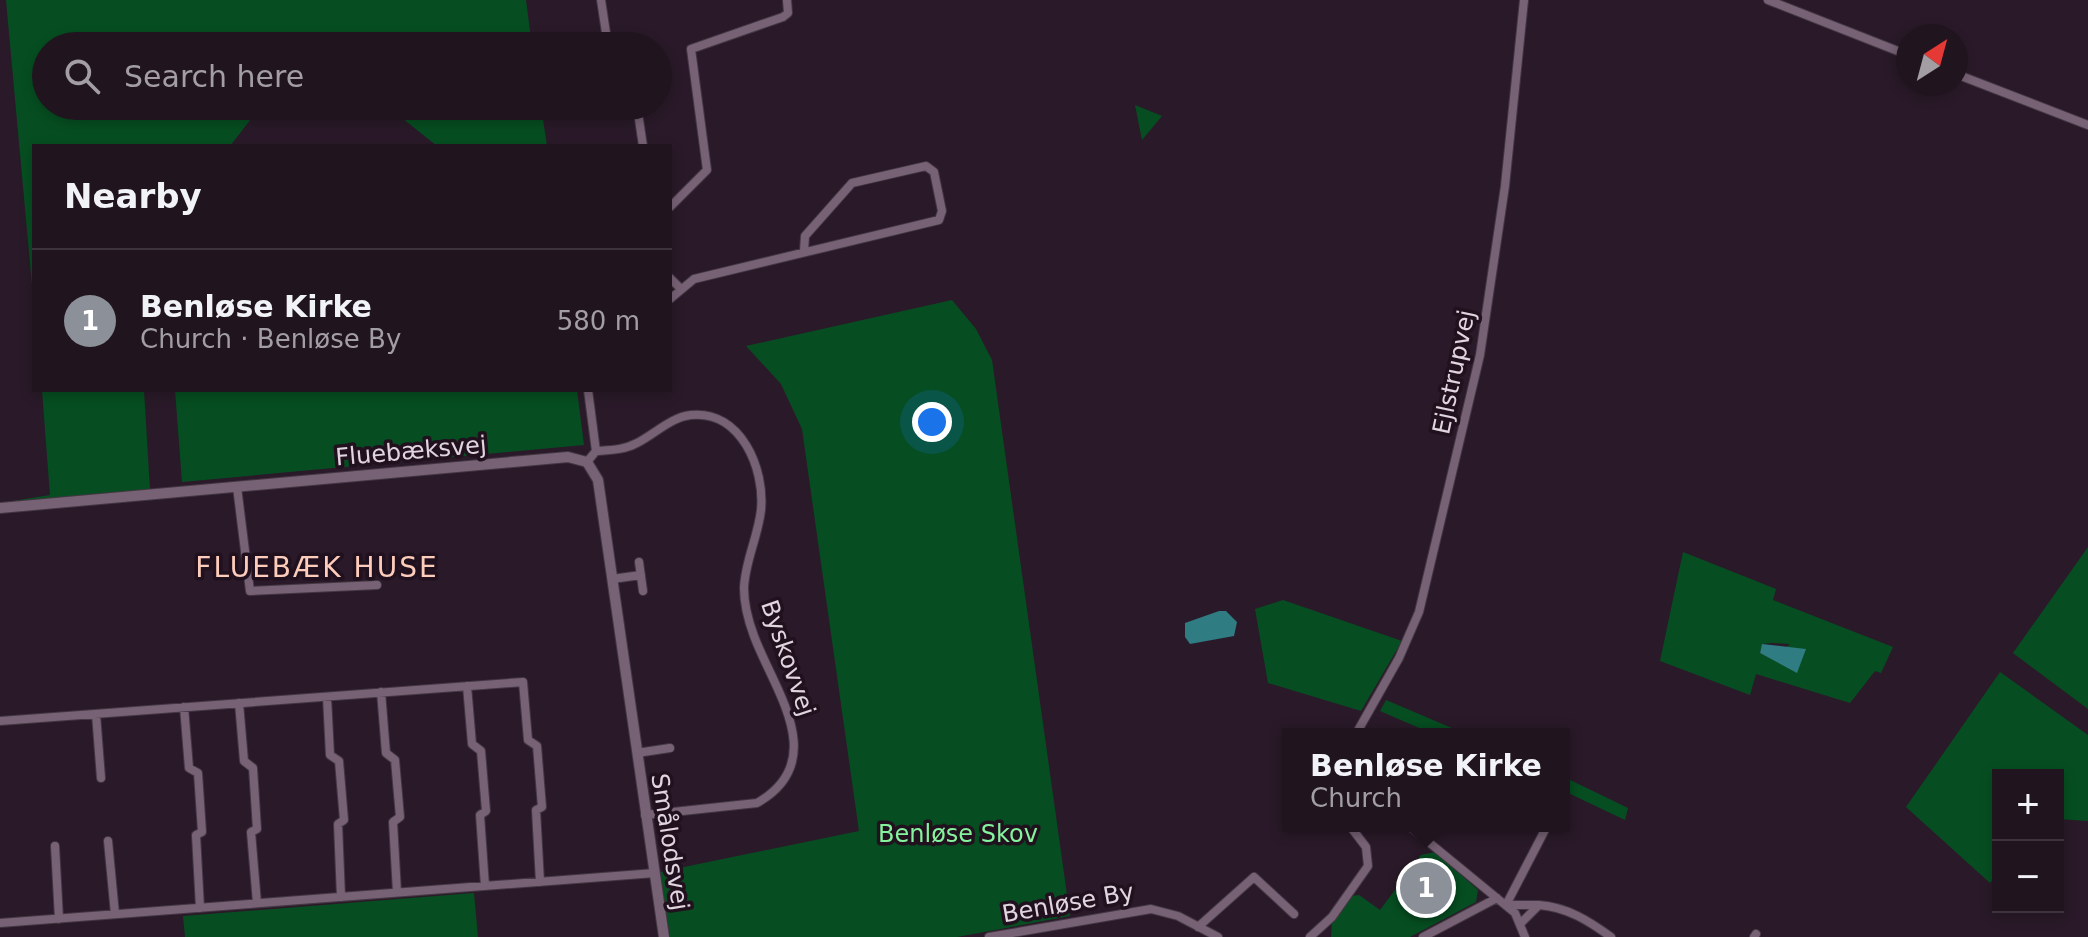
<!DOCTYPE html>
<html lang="en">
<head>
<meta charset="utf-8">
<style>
  :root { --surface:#20141f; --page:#2d212c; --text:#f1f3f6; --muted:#a29ea4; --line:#3d333d; --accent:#8c9099 }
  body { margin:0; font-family:"DejaVu Sans",sans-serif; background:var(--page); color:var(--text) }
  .controls { position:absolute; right:24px; bottom:24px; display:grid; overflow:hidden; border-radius:0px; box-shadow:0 4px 12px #0003 }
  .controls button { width:72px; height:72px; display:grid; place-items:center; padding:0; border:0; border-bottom:2px solid var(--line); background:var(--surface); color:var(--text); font:40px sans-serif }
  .compass { position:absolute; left:1896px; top:24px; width:72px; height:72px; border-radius:50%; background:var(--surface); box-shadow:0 4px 12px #0003; rotate:36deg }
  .you { position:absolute; left:932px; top:422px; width:28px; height:28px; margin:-20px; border:6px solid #fff; border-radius:50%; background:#1a73e8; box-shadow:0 0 0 12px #1a73e833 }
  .badge { display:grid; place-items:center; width:52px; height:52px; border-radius:50%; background:var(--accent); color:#fff; font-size:26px; font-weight:700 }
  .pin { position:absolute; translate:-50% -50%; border:4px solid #fff; box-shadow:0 2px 8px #0006 }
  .popup { position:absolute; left:1282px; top:728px; width:288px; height:104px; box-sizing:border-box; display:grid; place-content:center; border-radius:0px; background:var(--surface); filter:drop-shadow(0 2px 6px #0005); font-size:26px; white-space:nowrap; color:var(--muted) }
  .popup b { font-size:30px; color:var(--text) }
  .popup::after { content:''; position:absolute; left:50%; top:100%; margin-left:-16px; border:16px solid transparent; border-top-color:var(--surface) }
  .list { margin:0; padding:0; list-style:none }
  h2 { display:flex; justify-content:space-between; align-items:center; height:104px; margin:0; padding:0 32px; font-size:34px }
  h2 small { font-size:26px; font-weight:400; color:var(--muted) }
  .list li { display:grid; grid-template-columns:52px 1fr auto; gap:24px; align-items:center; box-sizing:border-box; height:144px; padding:0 32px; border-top:2px solid var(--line) }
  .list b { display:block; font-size:30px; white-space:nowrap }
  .list p { margin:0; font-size:26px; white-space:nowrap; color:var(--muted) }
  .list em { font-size:26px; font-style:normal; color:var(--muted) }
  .icon { flex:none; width:44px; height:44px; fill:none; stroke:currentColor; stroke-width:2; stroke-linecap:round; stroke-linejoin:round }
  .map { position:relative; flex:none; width:2088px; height:937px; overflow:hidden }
  .search { position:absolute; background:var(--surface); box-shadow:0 4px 12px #0003; left:32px; top:32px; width:640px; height:88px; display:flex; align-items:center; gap:20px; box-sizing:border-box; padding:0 28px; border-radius:44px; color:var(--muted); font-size:30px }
  .panel { position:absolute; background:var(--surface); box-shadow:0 4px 12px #0003; left:32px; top:144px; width:640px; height:248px; border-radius:0px }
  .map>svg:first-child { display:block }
</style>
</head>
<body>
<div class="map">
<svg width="2088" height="937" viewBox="0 0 2088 937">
  <rect width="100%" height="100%" fill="#2a1a29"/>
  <path fill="#064e21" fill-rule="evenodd" d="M6,0H526L532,46H46V106H261L230,146H34V307Z
    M1135,105L1162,116L1142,140Z
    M387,106H541L547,146H437Z
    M952,300L976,329L992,360L1070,916L957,937H670L660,872L859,831L802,429L781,384L746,346Z
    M42,390H144L150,490L0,503L50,495Z
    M175,390H577L584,445L182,482Z
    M2088,547V709L2013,653Z
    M1683,552L1776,589L1773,600L1893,647L1881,673L1875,671L1850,703L1756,674L1750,695L1660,661ZM1772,643L1790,644L1772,659L1760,653L1762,644Z
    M1283,600L1402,641L1361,711L1268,683L1255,609Z
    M2000,672L2088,735V821L2058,819V775H1998V874L1990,883L1906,807Z
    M1386,700L1466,734H1433L1380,711Z
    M1564,777L1628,808L1625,820L1564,791Z
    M1435,852L1478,890L1476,902L1410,937H1331L1332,922L1352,896L1359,895L1380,910L1421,855Z
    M474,893L478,937H185L183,916Z"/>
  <path fill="#2f7c82" d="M1219,611H1226L1237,622L1234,636L1190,644L1185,637V623Z
    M1762,644L1806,649L1797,673L1760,653Z"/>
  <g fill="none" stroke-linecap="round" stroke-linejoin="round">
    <defs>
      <path id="minor" d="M601,0L608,46
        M1768,0L1908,55
        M1956,74L2088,125
        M637,106L643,146
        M670,207L707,170L691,49L783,17L788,13L787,0
        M670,278L680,288
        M670,299L694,279L939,220L942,211L934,172L926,166L852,183L805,236L804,251
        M588,390L596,451
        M587,462L596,451C610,450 624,450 637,443C655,434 671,417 691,415C741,410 765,469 761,510C758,537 745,561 744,588C744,605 748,620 754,636C774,690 831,761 757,803L645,815
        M237,487L250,591L377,585
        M639,562L643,591
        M612,579L641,575
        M467,686L472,744L481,751L486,811L480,815L485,886
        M381,692L386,753L395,760L400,817L393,822L397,892
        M327,697L330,755L339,761L344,820L338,824L341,897
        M239,703L244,761L253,768L257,829L251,832L257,903
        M184,707L189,768L198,773L202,832L196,835L200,908
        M96,714L101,778
        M0,721L523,682L528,740L537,746L542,807L536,810L540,882
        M1356,734L1399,658L1419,612L1480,355L1505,186L1524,0
        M637,753L670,748
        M1409,826L1515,913L1525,937
        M108,841L115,914
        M55,846L59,919
        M1506,905L1547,826
        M1506,905H1537
        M1522,922L1539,905C1567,907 1589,921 1611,937
        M0,923L655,873
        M1198,927L1254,877L1294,914
        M989,937L1151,909L1178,916L1218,937
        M1310,937L1332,917L1368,866L1366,847L1350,826
        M1423,937L1497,898
        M1754,937L1756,934"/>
      <path id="tertiary" d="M0,508L568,457L587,462L598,480L664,937"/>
    </defs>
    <use href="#minor" stroke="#443743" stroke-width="10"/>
    <use href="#tertiary" stroke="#443743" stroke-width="12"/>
    <use href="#minor" stroke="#776275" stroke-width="8"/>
    <use href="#tertiary" stroke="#776275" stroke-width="10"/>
  </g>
  <g text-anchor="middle" stroke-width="7" stroke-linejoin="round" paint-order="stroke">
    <g font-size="24" fill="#e1d5df" stroke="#21111f">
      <text transform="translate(1454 372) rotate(-78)" y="8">Ejlstrupvej</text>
      <text transform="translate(411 451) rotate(-5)" y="8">Fluebæksvej</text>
      <text transform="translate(788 658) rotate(71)" y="8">Byskovvej</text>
      <text transform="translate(670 842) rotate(81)" y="8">Smålodsvej</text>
      <text transform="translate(1068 903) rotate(-10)" y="8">Benløse By</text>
    </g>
    <g font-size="24" fill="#85f29d" stroke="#21111f">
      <text x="958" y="842">Benløse Skov</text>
    </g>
    <g font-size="28" letter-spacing="2" fill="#fdccbb" stroke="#21111f">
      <text x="317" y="577">FLUEBÆK HUSE</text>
    </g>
  </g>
</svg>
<div class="controls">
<button>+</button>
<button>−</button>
</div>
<svg class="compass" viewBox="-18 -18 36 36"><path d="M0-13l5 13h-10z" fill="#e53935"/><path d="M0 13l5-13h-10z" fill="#a29ea4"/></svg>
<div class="you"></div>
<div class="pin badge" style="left:1426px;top:888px">1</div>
<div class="popup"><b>Benløse Kirke</b>Church</div>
<div class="search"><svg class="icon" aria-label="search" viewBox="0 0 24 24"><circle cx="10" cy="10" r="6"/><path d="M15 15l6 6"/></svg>Search here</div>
<section class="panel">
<h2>Nearby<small></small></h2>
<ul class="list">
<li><span class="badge">1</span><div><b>Benløse Kirke</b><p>Church · Benløse By</p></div><em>580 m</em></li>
</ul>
</section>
</div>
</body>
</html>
